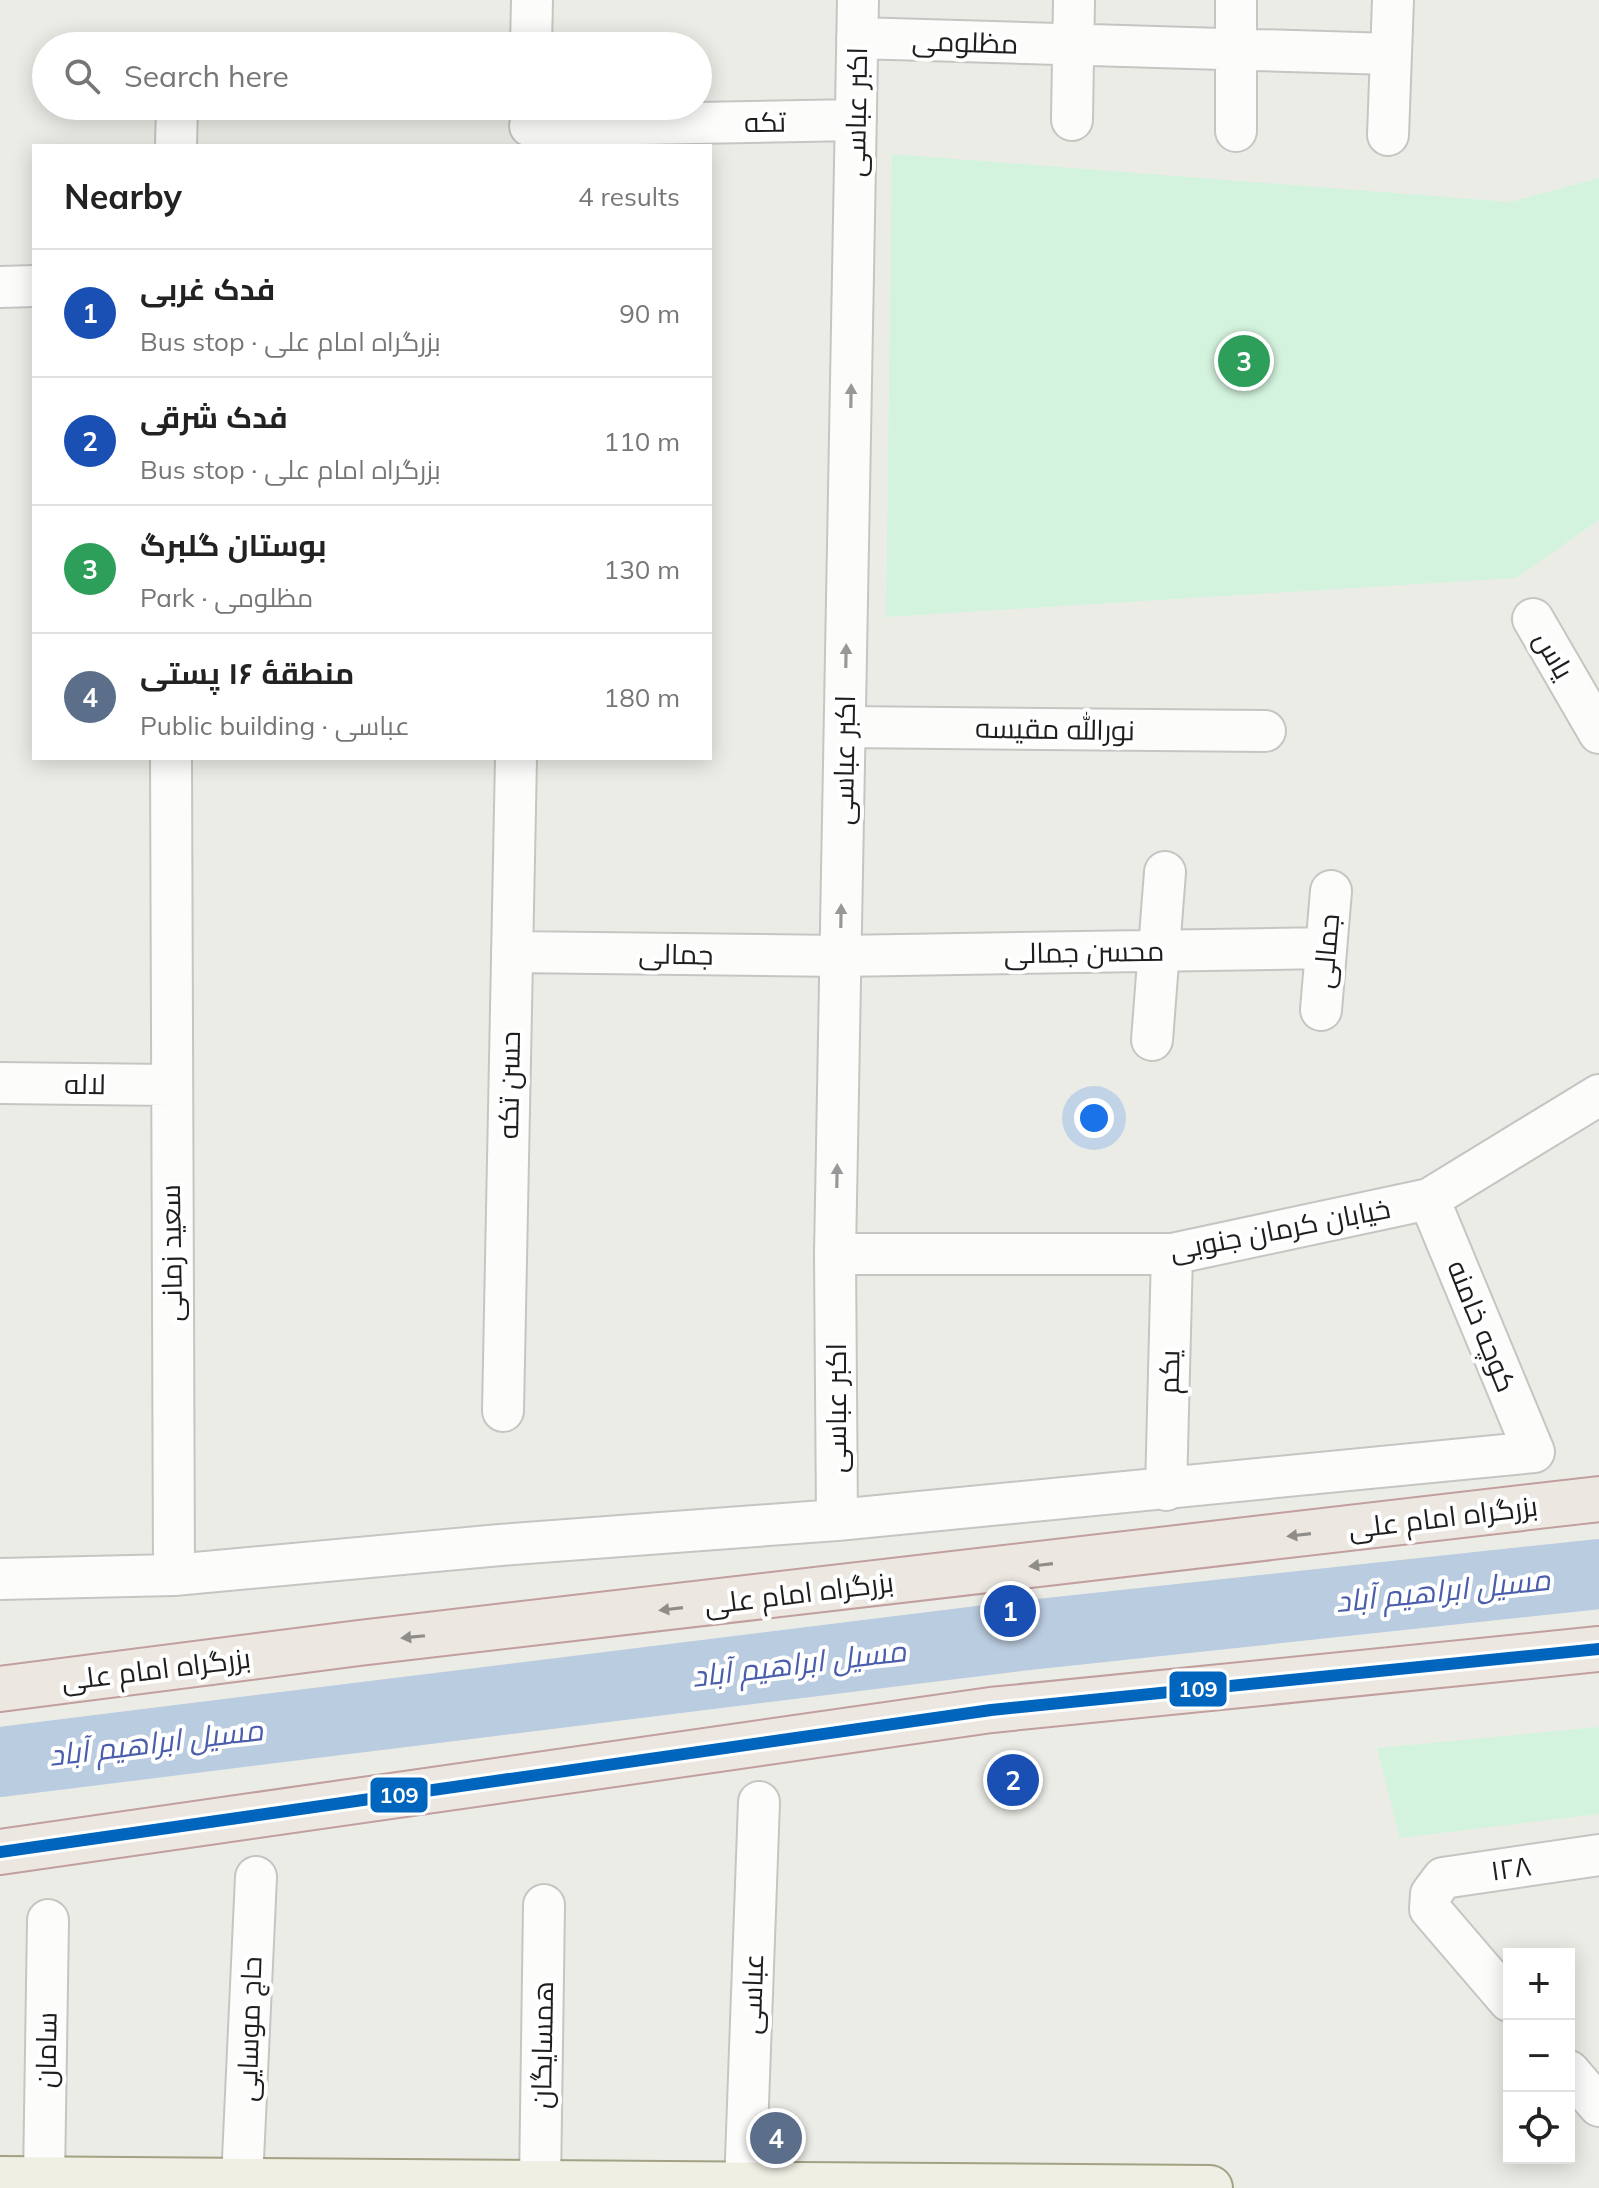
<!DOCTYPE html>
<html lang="en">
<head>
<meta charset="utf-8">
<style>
  :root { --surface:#fff; --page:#f2f2f2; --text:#222; --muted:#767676; --line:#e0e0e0; --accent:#d93025 }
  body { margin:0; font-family:Mulish,Cairo,sans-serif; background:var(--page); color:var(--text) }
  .controls { position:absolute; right:24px; bottom:24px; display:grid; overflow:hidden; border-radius:0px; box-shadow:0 4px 20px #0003 }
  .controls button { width:72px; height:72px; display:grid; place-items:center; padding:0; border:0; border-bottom:2px solid var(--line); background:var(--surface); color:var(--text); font:40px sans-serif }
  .you { position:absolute; left:1094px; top:1118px; width:28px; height:28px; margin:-20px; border:6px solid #fff; border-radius:50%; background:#1a73e8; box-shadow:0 0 0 12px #1a73e833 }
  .badge { display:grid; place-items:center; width:52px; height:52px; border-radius:50%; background:var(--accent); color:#fff; font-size:26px; font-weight:700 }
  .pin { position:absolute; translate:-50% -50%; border:4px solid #fff; box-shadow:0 2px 8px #0006 }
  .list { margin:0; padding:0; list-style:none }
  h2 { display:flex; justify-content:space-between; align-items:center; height:104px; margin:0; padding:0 32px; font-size:34px }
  h2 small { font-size:26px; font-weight:400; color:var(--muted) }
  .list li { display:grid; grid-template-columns:52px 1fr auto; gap:24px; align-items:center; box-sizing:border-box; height:128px; padding:0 32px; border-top:2px solid var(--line) }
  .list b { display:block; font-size:30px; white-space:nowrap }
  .list p { margin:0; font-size:26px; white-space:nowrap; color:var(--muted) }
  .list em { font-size:26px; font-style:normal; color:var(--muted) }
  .icon { flex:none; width:44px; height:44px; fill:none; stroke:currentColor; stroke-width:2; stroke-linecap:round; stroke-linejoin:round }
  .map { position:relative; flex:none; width:1599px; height:2188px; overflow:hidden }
  .search { position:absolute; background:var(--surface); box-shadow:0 4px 20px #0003; left:32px; top:32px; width:680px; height:88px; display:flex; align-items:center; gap:20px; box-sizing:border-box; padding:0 28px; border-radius:44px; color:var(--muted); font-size:30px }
  .panel { position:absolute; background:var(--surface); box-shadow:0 4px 20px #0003; left:32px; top:144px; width:680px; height:616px; border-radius:0px }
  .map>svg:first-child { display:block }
</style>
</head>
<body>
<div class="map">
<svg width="1599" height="2188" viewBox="0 0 1599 2188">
  <rect width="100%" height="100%" fill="#ecece7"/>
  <path fill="#d4f3de" d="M892,154L1511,202L1599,178V520L1516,578L886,617Z
    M1599,1727V1814L1400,1838L1377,1748Z"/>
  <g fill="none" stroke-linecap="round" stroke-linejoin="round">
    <path stroke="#baccdf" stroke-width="70" d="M0,1762L1019,1636L1599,1574"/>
    <defs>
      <path id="minor" d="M1236,0V131
        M857,38L1391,54
        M531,46L532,0
        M1072,120L1074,0
        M530,126L856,120
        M1388,135L1393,0
        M176,146L177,106
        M0,287L34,286
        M1533,619L1599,733
        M845,727L1265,731
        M512,952L841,956L1326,948
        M1321,1010L1331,891
        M1152,1040L1165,872
        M0,1083L169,1085
        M835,1254H1172L1429,1199L1599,1095
        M503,1411L516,758
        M1166,1490L1172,1254
        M837,1520L835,1254L858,0
        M174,1575L500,1545L837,1520L1534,1452L1429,1199
        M0,1579L174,1575L171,758
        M1509,2001L1430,1909L1431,1894L1443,1878L1599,1855
        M1569,2071L1599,2106
        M44,2179L48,1920
        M242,2181L256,1877
        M540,2184L544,1905
        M745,2186L759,1802"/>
      <path id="primary" d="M0,2179L1210,2188"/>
      <path id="trunk" d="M0,1689L359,1643L1599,1499
        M0,1852L991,1710L1599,1649"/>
    </defs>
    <use href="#minor" stroke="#c5c5c3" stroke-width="44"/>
    <use href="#primary" stroke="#a2a183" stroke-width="48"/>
    <use href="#trunk" stroke="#c19f9e" stroke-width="48"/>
    <use href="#minor" stroke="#fcfcfb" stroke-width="40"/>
    <use href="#primary" stroke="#f0efe4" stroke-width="44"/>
    <use href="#trunk" stroke="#ece8e1" stroke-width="44"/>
    <defs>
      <path id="bus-1" d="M0,1852L991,1710L1599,1649"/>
    </defs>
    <use href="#bus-1" stroke="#fff" stroke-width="18"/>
    <use href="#bus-1" stroke="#0065bd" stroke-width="12"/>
  </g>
  <defs><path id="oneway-solid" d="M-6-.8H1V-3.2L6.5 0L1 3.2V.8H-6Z" transform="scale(2)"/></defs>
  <g fill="#989898">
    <use href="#oneway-solid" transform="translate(851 396) rotate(-89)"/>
    <use href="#oneway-solid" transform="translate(846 656) rotate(-89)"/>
    <use href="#oneway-solid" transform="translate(841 916) rotate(-89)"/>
    <use href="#oneway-solid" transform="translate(837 1176) rotate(-89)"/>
  </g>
  <g fill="#8f8d89">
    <use href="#oneway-solid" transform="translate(1299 1535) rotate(173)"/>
    <use href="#oneway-solid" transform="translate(1041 1565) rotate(173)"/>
    <use href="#oneway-solid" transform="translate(671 1609) rotate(173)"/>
    <use href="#oneway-solid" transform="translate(413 1637) rotate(174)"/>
  </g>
  <g text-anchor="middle" stroke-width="8" stroke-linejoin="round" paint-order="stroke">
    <g font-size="28" fill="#1e1e1e" stroke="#fff">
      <text transform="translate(965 42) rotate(2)" y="10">مظلومی</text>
      <text transform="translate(856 112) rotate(-89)" y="10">اکبر عباسی</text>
      <text transform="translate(765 122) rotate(-1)" y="10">تکه</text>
      <text transform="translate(1554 655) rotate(60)" y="10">یاس</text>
      <text transform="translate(1055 729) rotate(1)" y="10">نورالله مقیسه</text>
      <text transform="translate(844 760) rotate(-89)" y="10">اکبر عباسی</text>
      <text transform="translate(1326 951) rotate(-85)" y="10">جمالی</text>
      <text transform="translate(1084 952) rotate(-1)" y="10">محسن جمالی</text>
      <text transform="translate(676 954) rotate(1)" y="10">جمالی</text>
      <text transform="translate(85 1084) rotate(1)" y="10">لاله</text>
      <text transform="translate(509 1085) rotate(-89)" y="10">حسن تکه</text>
      <text transform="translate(1280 1229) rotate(-11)" y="10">خیابان کرمان جنوبی</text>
      <text transform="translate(171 1253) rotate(-91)" y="10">سعید زمانی</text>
      <text transform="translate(1482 1326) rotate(68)" y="10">کوچه خامنه</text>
      <text transform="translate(1169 1372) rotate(-89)" y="10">یکم</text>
      <text transform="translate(836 1408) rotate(-90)" y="10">اکبر عباسی</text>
      <text transform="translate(1443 1517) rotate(-7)" y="10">بزرگراه امام علی</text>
      <text transform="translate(799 1593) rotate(-7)" y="10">بزرگراه امام علی</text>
      <text transform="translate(156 1669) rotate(-7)" y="10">بزرگراه امام علی</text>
      <text transform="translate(1511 1868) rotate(-8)" y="10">۱۲۸</text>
      <text transform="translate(752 1994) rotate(-88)" y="10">عباسی</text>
      <text transform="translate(249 2029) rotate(-88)" y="10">حاج موسایی</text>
      <text transform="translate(542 2045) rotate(-89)" y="10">همسایگان</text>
      <text transform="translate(46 2050) rotate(-89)" y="10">سامان</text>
    </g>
    <g font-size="30" font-style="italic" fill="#4b5eac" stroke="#fff">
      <text transform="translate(1443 1591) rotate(-6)" y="10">مسیل ابراهیم آباد</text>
      <text transform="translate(799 1664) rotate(-7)" y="10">مسیل ابراهیم آباد</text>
      <text transform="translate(156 1743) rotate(-7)" y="10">مسیل ابراهیم آباد</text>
    </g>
  </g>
  <g stroke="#fff" stroke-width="3">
    <rect x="1168" y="1670" width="60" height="38" rx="8" fill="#0065bd"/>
    <rect x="369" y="1776" width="60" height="38" rx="8" fill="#0065bd"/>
  </g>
  <g font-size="22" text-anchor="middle" font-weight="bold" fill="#fff">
    <text x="1198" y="1697">109</text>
    <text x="399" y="1803">109</text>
  </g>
</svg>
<div class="controls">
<button>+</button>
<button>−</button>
<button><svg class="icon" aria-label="locate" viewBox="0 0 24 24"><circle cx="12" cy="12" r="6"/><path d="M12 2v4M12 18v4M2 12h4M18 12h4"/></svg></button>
</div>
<div class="you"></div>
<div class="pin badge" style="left:1010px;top:1611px;background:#1a4fb4">1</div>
<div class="pin badge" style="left:1013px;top:1780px;background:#1a4fb4">2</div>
<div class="pin badge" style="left:1244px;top:361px;background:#2e9e5b">3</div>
<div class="pin badge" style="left:776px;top:2138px;background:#5c6f8a">4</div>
<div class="search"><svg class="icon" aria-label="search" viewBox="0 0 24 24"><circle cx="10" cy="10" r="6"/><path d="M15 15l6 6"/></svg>Search here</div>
<section class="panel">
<h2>Nearby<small>4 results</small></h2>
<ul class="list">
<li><span class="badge" style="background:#1a4fb4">1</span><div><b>فدک غربی</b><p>Bus stop · بزرگراه امام علی</p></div><em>90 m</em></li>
<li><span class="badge" style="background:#1a4fb4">2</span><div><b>فدک شرقی</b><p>Bus stop · بزرگراه امام علی</p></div><em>110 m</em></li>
<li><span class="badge" style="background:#2e9e5b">3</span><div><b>بوستان گلبرگ</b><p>Park · مظلومی</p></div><em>130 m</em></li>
<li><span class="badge" style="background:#5c6f8a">4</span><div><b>منطقهٔ ۱۶ پستی</b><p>Public building · عباسی</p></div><em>180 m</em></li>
</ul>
</section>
</div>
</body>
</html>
